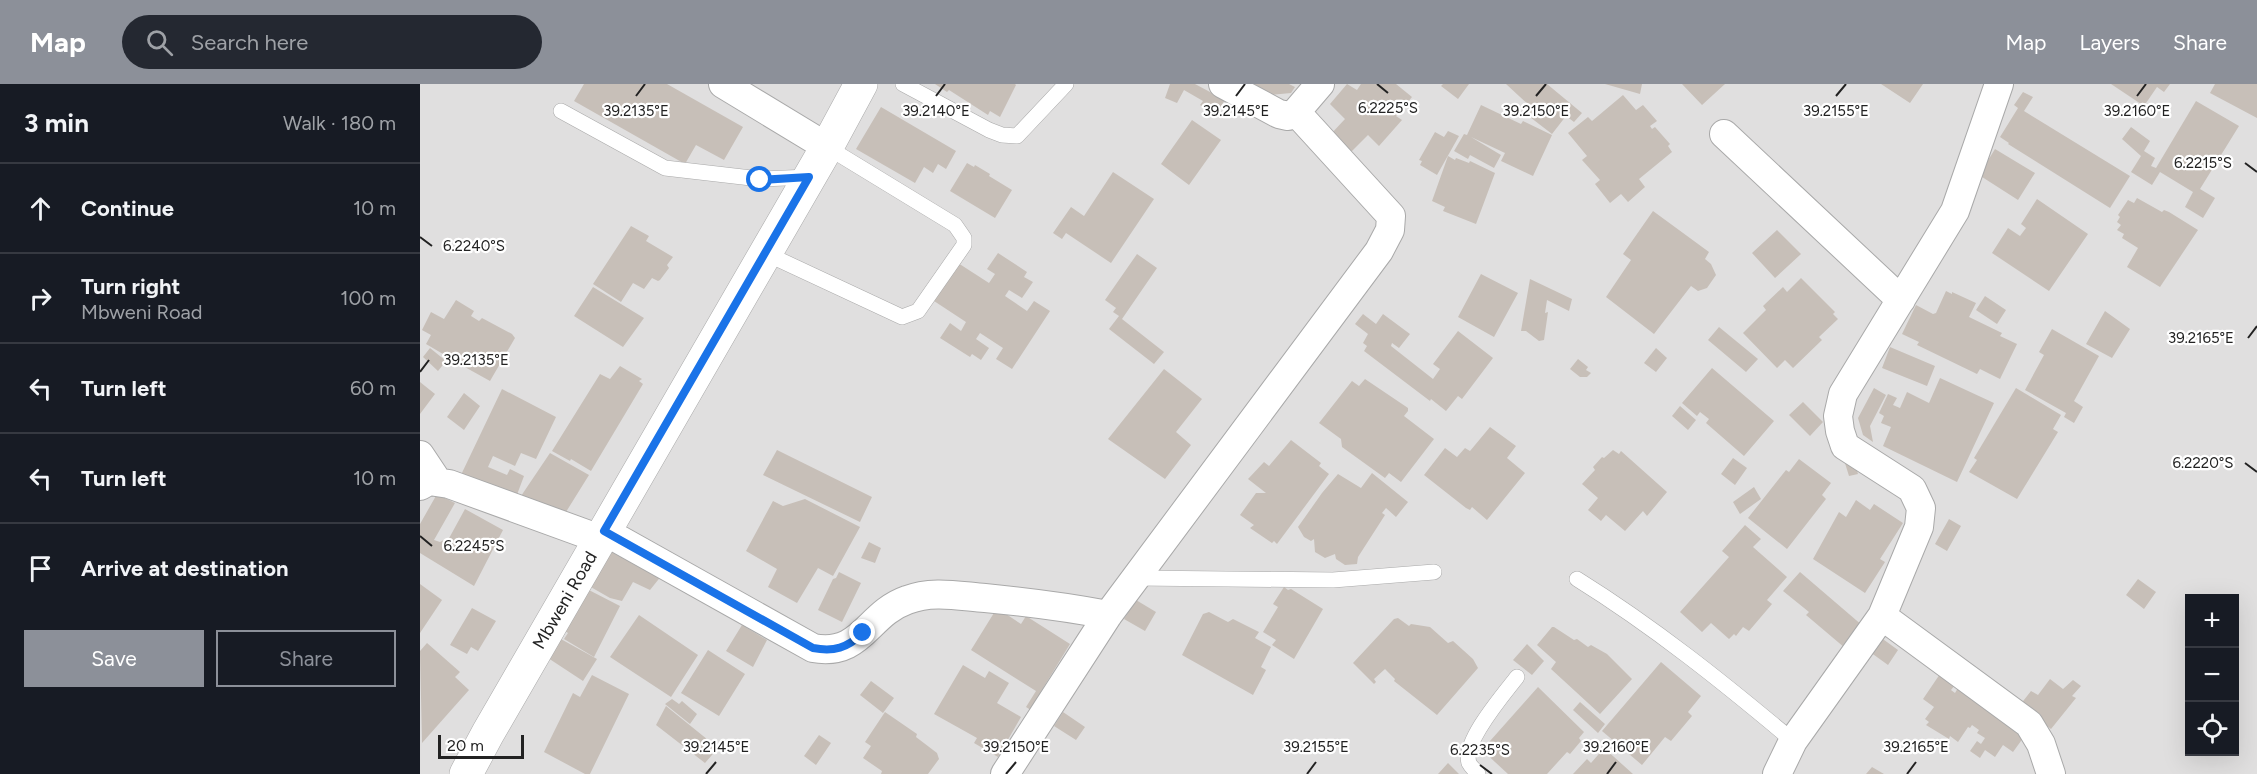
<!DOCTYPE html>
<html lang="en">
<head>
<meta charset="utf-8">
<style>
  :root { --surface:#171b24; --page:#242831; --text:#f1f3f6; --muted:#9ea1a6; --line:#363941; --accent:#8c9099 }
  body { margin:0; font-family:Figtree,sans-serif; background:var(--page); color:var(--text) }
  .controls { position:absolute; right:18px; bottom:18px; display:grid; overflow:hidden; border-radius:0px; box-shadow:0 6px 24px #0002 }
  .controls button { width:54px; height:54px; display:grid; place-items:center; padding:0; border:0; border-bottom:2px solid var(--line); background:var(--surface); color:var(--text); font:30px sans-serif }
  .scale { position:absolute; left:18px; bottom:15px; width:86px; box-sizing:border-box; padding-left:6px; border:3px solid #222; border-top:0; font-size:16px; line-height:21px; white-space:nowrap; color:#222; -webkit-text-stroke:4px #fff; paint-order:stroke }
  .stop { position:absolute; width:18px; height:18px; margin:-14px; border:4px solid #1a73e8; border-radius:50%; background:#fff }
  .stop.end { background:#1a73e8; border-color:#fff; box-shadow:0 2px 6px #0008 }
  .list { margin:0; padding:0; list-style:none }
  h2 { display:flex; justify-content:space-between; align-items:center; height:78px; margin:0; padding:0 24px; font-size:26px }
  h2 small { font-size:20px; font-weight:400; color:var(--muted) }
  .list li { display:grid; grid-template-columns:39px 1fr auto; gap:18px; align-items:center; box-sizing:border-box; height:90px; padding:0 24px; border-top:2px solid var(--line) }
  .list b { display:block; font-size:22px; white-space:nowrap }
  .list p { margin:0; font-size:20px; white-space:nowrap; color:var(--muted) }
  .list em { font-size:20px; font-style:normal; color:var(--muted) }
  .actions { display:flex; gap:12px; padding:18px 24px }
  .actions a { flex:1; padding:14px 0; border:2px solid var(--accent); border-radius:0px; text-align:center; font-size:21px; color:var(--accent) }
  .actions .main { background:var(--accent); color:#fff }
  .icon { flex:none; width:33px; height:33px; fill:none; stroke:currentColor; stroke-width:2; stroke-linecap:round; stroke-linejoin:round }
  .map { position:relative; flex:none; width:1837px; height:690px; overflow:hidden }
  header { display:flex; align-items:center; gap:36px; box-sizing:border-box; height:84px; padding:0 30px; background:var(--accent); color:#fff }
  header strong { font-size:28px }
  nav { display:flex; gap:33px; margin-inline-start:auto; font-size:21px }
  .search { width:420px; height:54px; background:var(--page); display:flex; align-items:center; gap:15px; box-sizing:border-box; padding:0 21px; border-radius:33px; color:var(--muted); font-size:22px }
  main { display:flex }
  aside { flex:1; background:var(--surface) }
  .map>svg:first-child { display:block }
</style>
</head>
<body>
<header>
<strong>Map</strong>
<div class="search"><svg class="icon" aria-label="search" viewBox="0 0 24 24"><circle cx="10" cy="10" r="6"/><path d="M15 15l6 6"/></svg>Search here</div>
<nav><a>Map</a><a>Layers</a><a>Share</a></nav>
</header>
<main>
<aside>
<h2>3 min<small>Walk · 180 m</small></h2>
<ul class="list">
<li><svg class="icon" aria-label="ahead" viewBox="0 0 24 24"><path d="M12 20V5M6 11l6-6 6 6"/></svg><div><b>Continue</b></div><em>10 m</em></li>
<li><svg class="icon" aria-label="right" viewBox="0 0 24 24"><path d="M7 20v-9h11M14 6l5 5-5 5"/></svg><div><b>Turn right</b><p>Mbweni Road</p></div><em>100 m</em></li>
<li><svg class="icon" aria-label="left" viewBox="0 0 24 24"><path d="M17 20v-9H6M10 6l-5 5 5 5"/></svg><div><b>Turn left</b></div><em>60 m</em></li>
<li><svg class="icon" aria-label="left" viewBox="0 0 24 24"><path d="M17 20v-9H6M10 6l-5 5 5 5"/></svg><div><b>Turn left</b></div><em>10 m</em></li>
<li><svg class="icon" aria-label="arrive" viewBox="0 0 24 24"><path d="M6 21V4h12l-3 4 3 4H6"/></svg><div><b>Arrive at destination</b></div></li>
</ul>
<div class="actions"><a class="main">Save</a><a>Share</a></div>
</aside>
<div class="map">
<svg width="1837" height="690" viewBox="0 0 1837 690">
  <rect width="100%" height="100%" fill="#f2efe9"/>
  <path fill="#e0dfdf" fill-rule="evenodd" d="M0,0H1837V690H0ZM1770,514H1814V668H1770Z"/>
  <path fill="#c7bfb8" d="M164,0H247L323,43L304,76L276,61L265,80L154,17Z
    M515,0H595L596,1L580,33L570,27L568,31L529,6L527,8Z
    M750,0H775L805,16L795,31L780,21L783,17L764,6L757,19L745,14Z
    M828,0H869L875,3L871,9L850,11Z
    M927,0L937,6L941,0H976L992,13L976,32L982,36L959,62L948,51L930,69L910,51L925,35L910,20Z
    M1023,0H1049L1038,15L1021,2Z
    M1086,0H1127L1162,29L1154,38L1146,32L1132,50L1106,30L1111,23Z
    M1185,0H1222L1220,10Z
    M1262,0H1305L1282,21Z
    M1461,0H1503L1490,19Z
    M1691,0H1750L1744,8L1737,3L1724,22Z
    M1795,0H1837V34L1790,9Z
    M1603,8L1613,13L1604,27L1710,92L1690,124L1588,60L1589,59L1580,53L1598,24L1594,21Z
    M1203,11L1216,26L1223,21L1237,37L1230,42L1232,45L1235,43L1250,60L1248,62L1252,68L1219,95L1225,103L1208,118L1201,110L1190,119L1175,100L1180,96L1162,76L1167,72L1148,49L1168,33L1172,37Z
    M1776,17L1819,42L1780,105L1795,114L1783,134L1765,123L1773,108L1740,88L1732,101L1711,88L1721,72L1702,55L1711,43L1730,57L1724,67L1735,74L1731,82L1736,84Z
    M1061,21L1101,40L1103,37L1132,51L1113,92L1081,77L1085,69L1051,53L1081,71L1074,84L1050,71L1048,75L1034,67L1044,50L1047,51Z
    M461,23L536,67L526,85L518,80L513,89L504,83L495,99L436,65Z
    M772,36L801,56L769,101L741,80Z
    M1028,47L1039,52L1017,91L1000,81L1002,77L999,76L1015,48L1024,53Z
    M1575,65L1615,89L1598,116L1559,91Z
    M1028,72L1035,76L1036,74L1049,79L1050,77L1075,89L1056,140L1023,127L1025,123L1012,117Z
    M547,79L554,83L555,81L570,90L569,92L592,106L575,134L530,107Z
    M693,88L734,115L691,179L646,149L642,155L633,149L651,123L664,132Z
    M1717,114L1742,128L1744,126L1749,128L1778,146L1740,203L1707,183L1718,164L1702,154L1704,150L1697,146L1701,141L1697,138L1700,133L1698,131L1708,116L1714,119Z
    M1617,115L1668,150L1629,207L1572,169L1588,144L1600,152L1606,144L1601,140Z
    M1233,127L1289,168L1285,175L1291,180L1296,191L1287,204L1278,207L1271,202L1234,250L1186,213L1211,176L1203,170Z
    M211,142L229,152L226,157L253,173L247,181L249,184L240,196L238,197L232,194L224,205L213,199L201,218L173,200Z
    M1357,146L1381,170L1355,194L1332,169Z
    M578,169L607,188L604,193L613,198L602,214L589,206L585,212L607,227L614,217L630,227L592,285L576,275L583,264L560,249L556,255L569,264L561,276L552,270L550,273L520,254L530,239L541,247L546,238L514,217L538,179L569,199L575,190L567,185Z
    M717,170L737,184L702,235L744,268L734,280L689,245L699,232L693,228L696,224L685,216Z
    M1061,190L1098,209L1074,253L1038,233Z
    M1381,194L1415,228L1413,230L1418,235L1399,253L1402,256L1373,284L1365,276L1357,284L1323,249L1346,226L1343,222L1363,203L1367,208Z
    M1110,195L1152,215L1149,227L1127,216L1125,229L1128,228L1124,256L1119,257L1106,247H1101Z
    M173,203L224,234L203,263L154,232Z
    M1526,207L1532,210V208L1556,219L1549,233L1582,249L1580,252L1597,260L1580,295L1560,285L1557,290L1497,261L1499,258L1482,250L1496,221L1513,230L1516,229Z
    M1565,212L1586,226L1577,240L1556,226Z
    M36,216L54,227L51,232L59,237L62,234L92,250L95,254L70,297L43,282L25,268L23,270L6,260L11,251L2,246L11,228L24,235Z
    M1685,227L1710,245L1692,274L1666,260Z
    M943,230L956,240L963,230L990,250L979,264L972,259L971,262L1013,295L1020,285L1013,280L1038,247L1073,274L1042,315L1038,312L1026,327L1011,315L1010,317L944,267L947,262L943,259L948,250L935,240Z
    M1299,243L1338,275L1326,288L1288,256Z
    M1632,245L1679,272L1654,317L1663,323L1654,339L1644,333L1646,329L1605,306L1624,271L1619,268Z
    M1470,263L1515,282L1507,302L1462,284Z
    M10,264L26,277L18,287L3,273Z
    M1236,264L1247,274L1236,288L1224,279Z
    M1158,275L1168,283L1166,286L1171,289L1167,293H1160L1150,285Z
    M200,282L222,295L219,297L223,300L171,387L151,375L150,377L132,367L180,290L190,295Z
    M1292,284L1354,337L1324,372L1286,339L1289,335L1280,328L1277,332L1262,319Z
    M744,285L782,315L756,348L771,361L745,395L688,355Z
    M1520,294L1574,319L1537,398L1463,362L1471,343L1461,339L1464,332L1459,329L1468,310L1477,314L1473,321L1480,324L1487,308L1509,319Z
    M945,295L988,324V327L984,332L1014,355L981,398L969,389L965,394L922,363L921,355L899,339L932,297L939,302Z
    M0,298L15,310L0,330Z
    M1454,304L1466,311L1450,342L1453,358L1443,351L1438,334Z
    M1596,304L1641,331L1633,345L1638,348L1597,415L1549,388L1557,376L1554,374Z
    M82,305L136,333L116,375L101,369L95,382L73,372L68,383L87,391L90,385L104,392L95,416L40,393Z
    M44,309L60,322L44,346L27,333Z
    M1383,318L1403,338L1390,352L1369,331Z
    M1260,322L1276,336L1268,346L1252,332Z
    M1070,343L1096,362L1087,374L1105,389L1067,436L1052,423L1050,426L1046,424L1004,391L1025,364L1037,373L1045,364L1050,367Z
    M871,356L901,379L899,382L909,390L857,460L854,457L852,459L830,444L834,441L820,431L836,409H846L828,395L844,378L849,382Z
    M357,366L452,413L440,438L343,391Z
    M1193,366L1199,370L1201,367L1247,408L1227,432L1223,427L1205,447L1186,431L1181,437L1168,426L1178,414L1162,400L1175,386L1173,383L1182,373L1184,374Z
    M130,369L169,391L141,436L99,415Z
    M1433,373L1438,390L1429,392L1424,376Z
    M1313,374L1327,384L1315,401L1301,390Z
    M1379,375L1411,399L1402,411L1406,415L1367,465L1328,434L1366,386L1369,388Z
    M952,389L988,418L976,433L966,424L962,429L965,431L938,473L937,480L925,481L916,475L915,470L905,474L895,468L894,455L891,457L884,453L878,443L902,409L918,390L941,404Z
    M1334,403L1341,415L1320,430L1313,418Z
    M17,410L35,419L14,456L20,458L24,456L27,458L45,425L83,446L54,502L0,469V440Z
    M385,415L440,443L413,492L398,484L377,519L348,503L357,485L326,467L353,417L363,422Z
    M1436,416L1450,426L1454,420L1483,439L1460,475L1465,478L1445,509L1393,475L1419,428L1426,433Z
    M1529,435L1541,442L1527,467L1515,460Z
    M1325,441L1341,455L1333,463L1367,493L1347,516L1352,520L1329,547L1323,543L1316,552L1314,550L1309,555L1291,539L1282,548L1260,528L1309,473L1302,467Z
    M449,458L461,464L455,479L441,474Z
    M190,461L242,491L230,506L213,498L202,517L190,514L169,502Z
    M419,488L441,499L422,538L398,526L413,495L416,494Z
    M1380,488L1443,542L1425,564L1386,531L1389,528L1363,507Z
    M1718,495L1736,508L1724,525L1706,511Z
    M0,500L22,516L0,549Z
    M864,503L868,506L871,505L903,525L874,575L852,561L856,556L843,548L858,523L853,520Z
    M165,504L200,522L174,573L144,555L148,549L142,545Z
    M716,516L736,528L725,547L704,535Z
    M52,524L76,537L58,567L51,563L47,570L30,561Z
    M577,524L601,540L606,532L650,560L620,609L627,613L617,630L606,623L616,607L551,566Z
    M789,528L808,538L813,535L839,548L835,554L851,563L841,583L846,586L833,611L762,571L783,530Z
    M219,531L278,571L251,613L190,573Z
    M978,534L989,542L991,540L1010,543L1028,559L1033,557L1053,575L1058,584L1017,631L974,597L975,595L965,585L954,595L956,598L954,600L933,579L974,535Z
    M322,541L347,556L333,583L306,567Z
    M1132,543H1134L1154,556L1157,555L1168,563L1171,561L1187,570L1212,595L1180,630L1131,585L1136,578L1117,561Z
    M1460,553L1478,566L1468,581L1450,568Z
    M139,554L177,575L163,597L128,574Z
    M7,559L40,588L35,593L49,606L2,659L0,567Z
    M1107,560L1124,577L1112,591L1093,576Z
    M288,566L325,590L299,632L261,609Z
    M1241,578L1281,612L1268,628L1272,632L1251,657L1245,653L1222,681L1182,647Z
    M543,581L565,594L569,587L589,599L577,619L601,633L578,673L554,659L557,654L514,630Z
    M1520,590L1535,601L1531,606L1535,609L1538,604L1606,650L1593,668L1583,661L1575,673L1565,666L1560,674L1550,667L1557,657L1561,660L1565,654L1557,649L1559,646L1552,641L1550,644L1548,643L1538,658L1530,652L1529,655L1506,641L1509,638L1505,635L1514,623L1503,615Z
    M172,591L209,610L170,690H165L124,668L153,609L160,613Z
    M1630,595L1643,605L1653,596L1661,602L1652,612L1656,614L1631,645L1600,621L1611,607L1618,611Z
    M451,597L474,614L463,629L440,611Z
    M1118,603L1164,648L1159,654L1161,657L1150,670L1147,668L1127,690H1088L1062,666Z
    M252,615L259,620L262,617L277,630L270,640L245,620Z
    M1160,618L1185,640L1178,649L1153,626Z
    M246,622L298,664L285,679L236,641Z
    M465,628L497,650L496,653L517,669L519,675L508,690H461L462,687L443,674L451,662L445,658Z
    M643,628L665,643L656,656L634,642Z
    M399,651L411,659L396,681L384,672Z
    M1184,664L1213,690H1153L1167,675L1171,679Z
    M1028,679L1039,690H1018Z
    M1452,683L1464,690H1446Z"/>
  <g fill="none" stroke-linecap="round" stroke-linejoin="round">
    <defs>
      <path id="service" d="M483,0L569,46L582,51L597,52L646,0
        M141,27L245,84L340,95L389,93
        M345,169L482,233L498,227L544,161V154L535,141L407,63
        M717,494L913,496L1014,488
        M1157,495C1234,543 1304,599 1373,657
        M1058,690C1056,687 1051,683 1049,679C1042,658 1084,610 1097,593"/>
      <path id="minor" d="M303,0L407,63
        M803,0L859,30L868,32L876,28L900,0
        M1304,50L1481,216
        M0,371L18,398
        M0,402L9,397L29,400L180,455
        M184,447L393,564C442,573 447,530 487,516C512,506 539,512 565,514C606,518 647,523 688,531
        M1462,532L1609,640L1621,660L1631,690
        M585,690L688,531L959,167L970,146L971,132L876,28
        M1357,690L1373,657L1462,532L1499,443L1501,424L1492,405L1425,362L1420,347L1418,332L1423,310L1535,127L1579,0"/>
      <g id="tertiary">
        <path id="s1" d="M46,690L68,649L407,63L441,0"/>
      </g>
    </defs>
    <use href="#service" stroke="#a9a9a9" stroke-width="16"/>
    <use href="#minor" stroke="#a9a9a9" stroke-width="30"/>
    <use href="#tertiary" stroke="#a9a9a9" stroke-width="34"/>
    <use href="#service" stroke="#fff" stroke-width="15"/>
    <use href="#minor" stroke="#fff" stroke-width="28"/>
    <use href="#tertiary" stroke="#fff" stroke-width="33"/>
  </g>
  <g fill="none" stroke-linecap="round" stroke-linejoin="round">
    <path stroke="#1a73e8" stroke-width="8" d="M340,96L389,93L184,447L393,564C414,568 427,564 443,549"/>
  </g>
  <path fill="none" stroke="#222" stroke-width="2" d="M957,0L968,9M216,12L225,0M516,12L525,0M816,12L825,0M1116,12L1126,0M1416,12L1426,0M1717,12L1726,0M1825,79L1837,88M0,153L12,162M1828,254L1837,242M0,288L9,276M1825,379L1837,388M0,452L12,462M1060,681L1072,690M286,690L296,678M586,690L596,678M887,690L896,678M1187,690L1196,678M1487,690L1496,678"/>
  <g text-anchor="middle" stroke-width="4.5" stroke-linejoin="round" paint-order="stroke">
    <g font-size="18" fill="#222" stroke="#fff">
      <text dy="6" stroke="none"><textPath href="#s1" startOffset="200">Mbweni Road</textPath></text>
    </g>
  </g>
  <g font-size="15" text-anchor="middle" fill="#222" stroke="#fff" stroke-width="4.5" stroke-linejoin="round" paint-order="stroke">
    <text x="968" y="29">6.2225°S</text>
    <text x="216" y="32">39.2135°E</text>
    <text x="516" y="32">39.2140°E</text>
    <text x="816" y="32">39.2145°E</text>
    <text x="1116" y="32">39.2150°E</text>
    <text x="1416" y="32">39.2155°E</text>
    <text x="1717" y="32">39.2160°E</text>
    <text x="1783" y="84">6.2215°S</text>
    <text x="54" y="167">6.2240°S</text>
    <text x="1781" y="259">39.2165°E</text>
    <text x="56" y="281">39.2135°E</text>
    <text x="1783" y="384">6.2220°S</text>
    <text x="54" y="467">6.2245°S</text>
    <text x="296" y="668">39.2145°E</text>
    <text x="596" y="668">39.2150°E</text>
    <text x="896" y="668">39.2155°E</text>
    <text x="1196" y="668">39.2160°E</text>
    <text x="1496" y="668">39.2165°E</text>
    <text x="1060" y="671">6.2235°S</text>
  </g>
</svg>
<div class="controls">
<button>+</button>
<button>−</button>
<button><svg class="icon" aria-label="locate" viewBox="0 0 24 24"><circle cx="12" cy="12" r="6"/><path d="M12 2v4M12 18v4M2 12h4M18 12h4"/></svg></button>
</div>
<div class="scale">20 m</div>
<div class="stop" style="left:340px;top:96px"></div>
<div class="stop end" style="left:443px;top:549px"></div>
</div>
</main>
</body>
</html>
